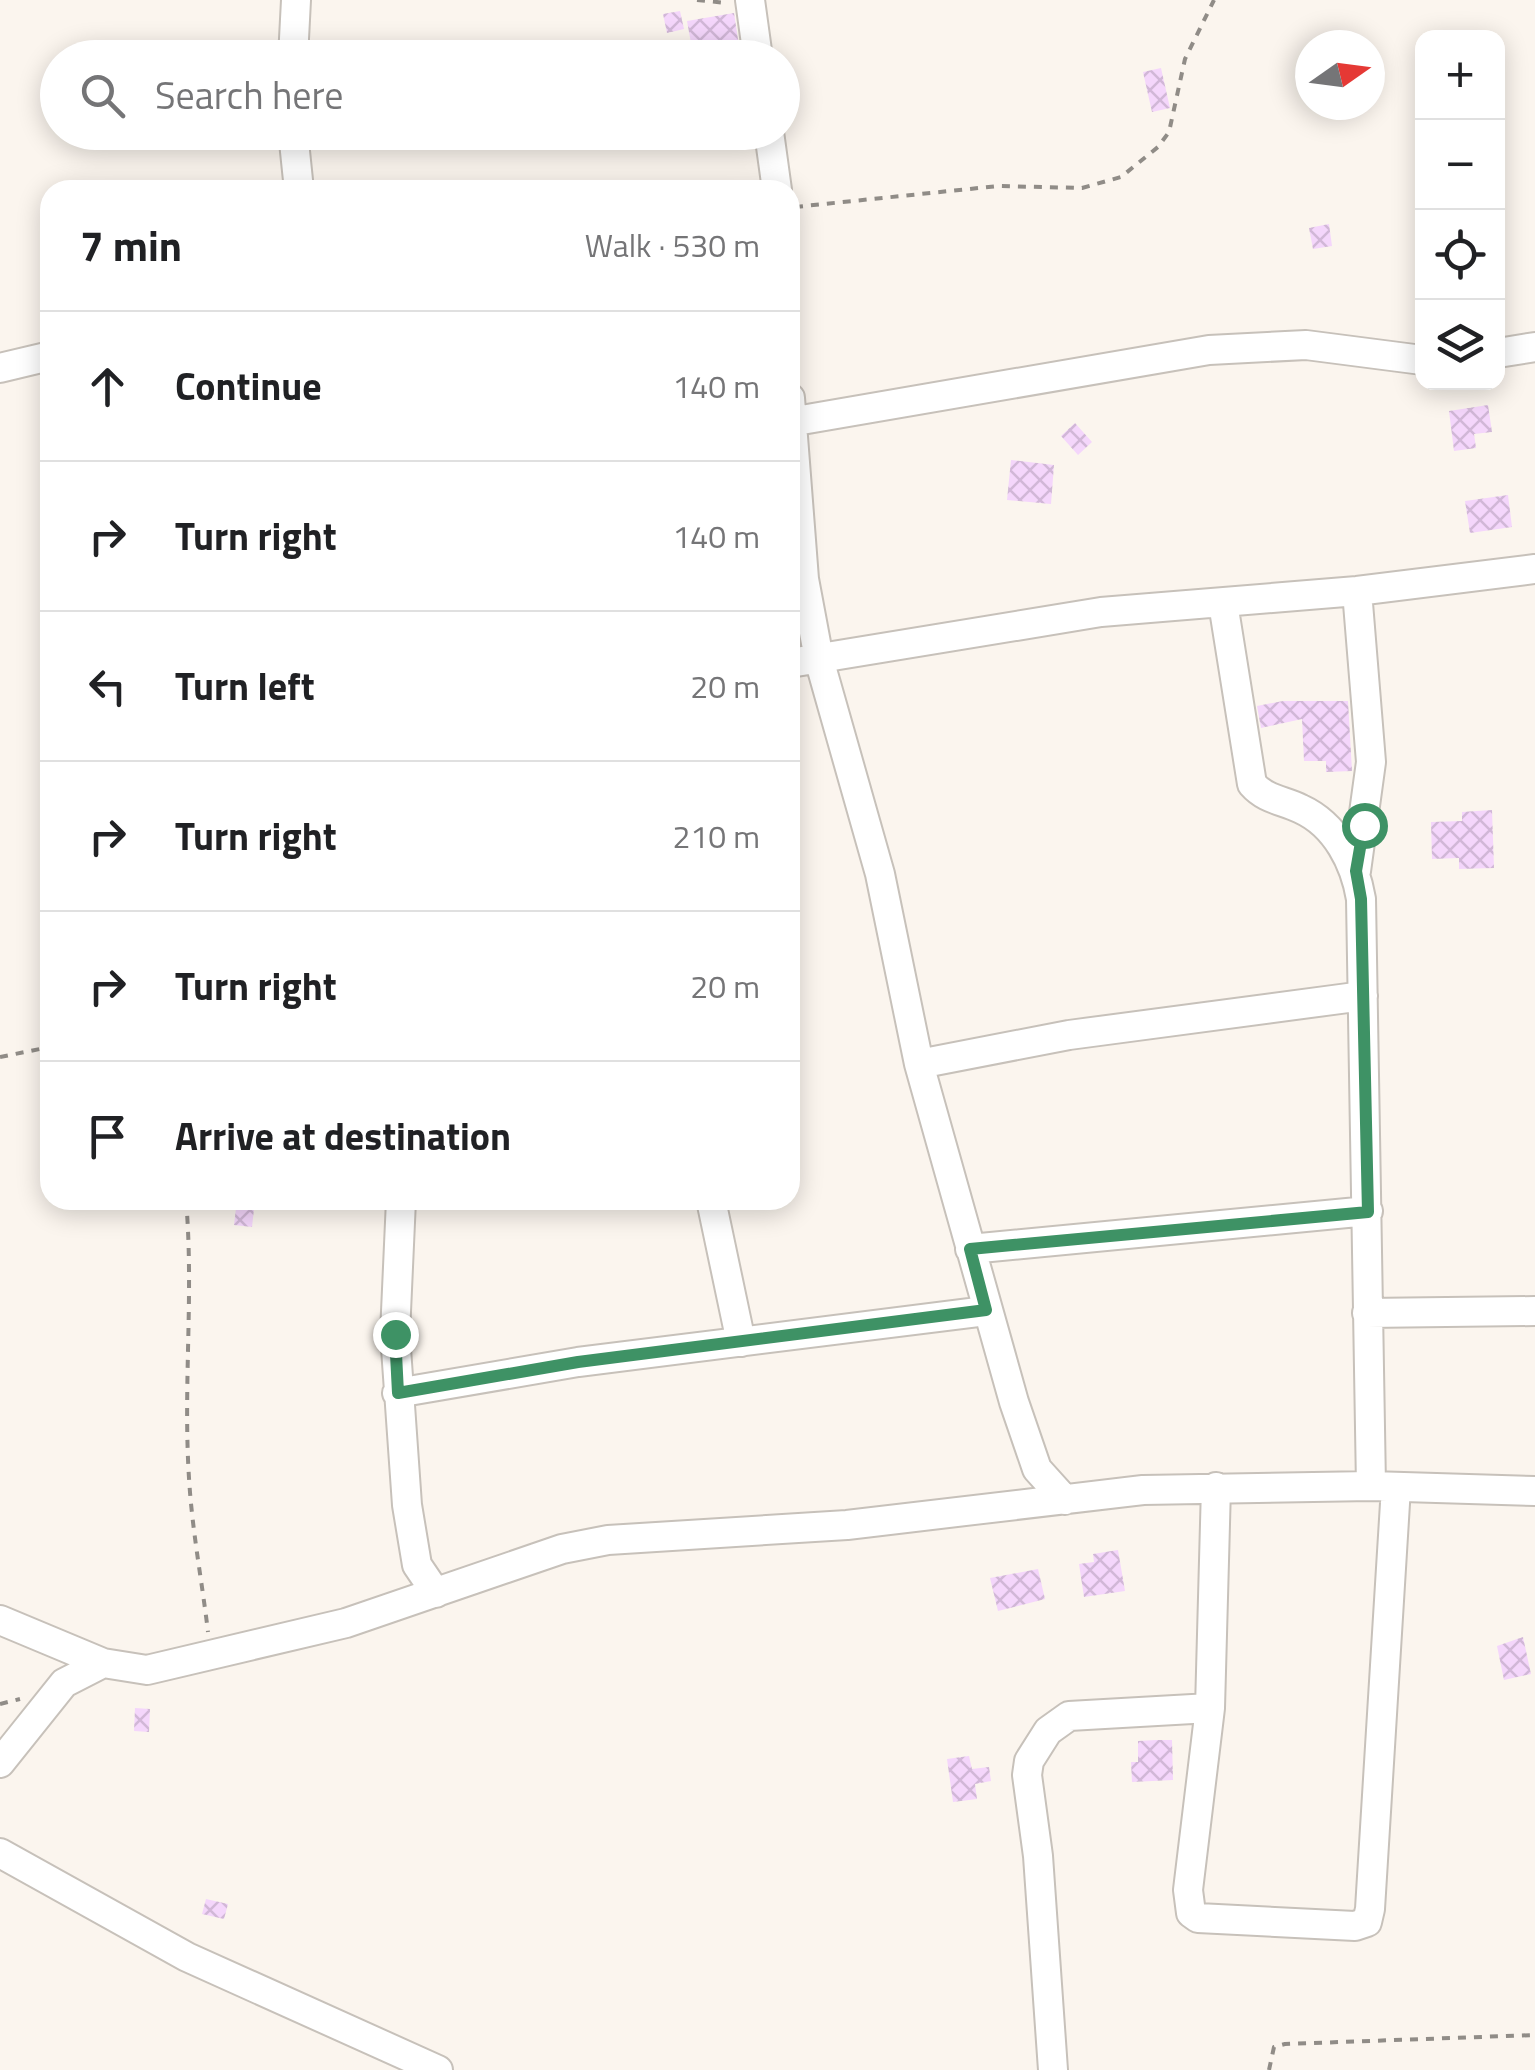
<!DOCTYPE html>
<html lang="en">
<head>
<meta charset="utf-8">
<style>
  :root { --surface:#fff; --page:#f6f6f6; --text:#202124; --muted:#757577; --line:#e0e0e0 }
  body { margin:0; font-family:"Titillium Web",sans-serif; background:var(--page); color:var(--text) }
  .controls { position:absolute; right:30px; top:30px; display:grid; overflow:hidden; border-radius:20px; box-shadow:0 5px 25px #0003 }
  .controls button { width:90px; height:90px; display:grid; place-items:center; padding:0; border:0; border-bottom:2px solid var(--line); background:var(--surface); color:var(--text); font:50px sans-serif }
  .compass { position:absolute; left:1295px; top:30px; width:90px; height:90px; border-radius:50%; background:var(--surface); box-shadow:0 5px 25px #0003; rotate:76deg }
  .stop { position:absolute; width:30px; height:30px; margin:-22px; border:8px solid #3e9265; border-radius:50%; background:#fff }
  .stop.end { background:#3e9265; border-color:#fff; box-shadow:0 2px 10px #0008 }
  .list { margin:0; padding:0; list-style:none }
  h2 { display:flex; justify-content:space-between; align-items:center; height:130px; margin:0; padding:0 40px; font-size:42px }
  h2 small { font-size:32px; font-weight:400; color:var(--muted) }
  .list li { display:grid; grid-template-columns:65px 1fr auto; gap:30px; align-items:center; box-sizing:border-box; height:150px; padding:0 40px; border-top:2px solid var(--line) }
  .list b { display:block; font-size:38px; white-space:nowrap }
  .list em { font-size:32px; font-style:normal; color:var(--muted) }
  .icon { flex:none; width:55px; height:55px; fill:none; stroke:currentColor; stroke-width:2; stroke-linecap:round; stroke-linejoin:round }
  .map { position:relative; flex:none; width:1535px; height:2070px; overflow:hidden }
  .search { position:absolute; background:var(--surface); box-shadow:0 5px 25px #0003; left:40px; top:40px; width:760px; height:110px; display:flex; align-items:center; gap:25px; box-sizing:border-box; padding:0 35px; border-radius:55px; color:var(--muted); font-size:38px }
  .panel { position:absolute; background:var(--surface); box-shadow:0 5px 25px #0003; left:40px; top:180px; width:760px; height:1030px; border-radius:30px }
  .map>svg:first-child { display:block }
</style>
</head>
<body>
<div class="map">
<svg width="1535" height="2070" viewBox="0 0 1535 2070">
  <defs>
    <pattern id="building-cross-hatch" width="8" height="8" patternUnits="userSpaceOnUse" patternTransform="scale(2.5)"><rect width="8" height="8" fill="#f4d6fb"/><path d="M0 0l8 8M0 8l8-8" fill="none" stroke="#d1b7d7"/></pattern>
  </defs>
  <rect width="100%" height="100%" fill="#fbf5ee"/>
  <path fill="url(#building-cross-hatch)" d="M680,11L684,29L667,33L663,14Z
    M734,13L739,46L693,54L687,21Z
    M1161,68L1170,108L1152,112L1143,72Z
    M1329,224L1332,246L1313,249L1309,228Z
    M1488,405L1492,432L1474,434L1476,448L1454,451L1449,411Z
    M1075,423L1092,442L1078,455L1061,436Z
    M1011,460L1054,465L1051,504L1007,500Z
    M1508,495L1512,527L1470,533L1465,501Z
    M1283,701H1348L1352,771L1326,772V761H1304L1302,719L1261,728L1257,706Z
    M1492,810L1494,868L1459,869V858L1432,859L1431,822L1462,821V812Z
    M237,1200H255L252,1227L234,1225Z
    M1118,1550L1125,1591L1084,1597L1079,1564L1094,1562L1093,1554Z
    M1038,1569L1045,1599L998,1611L990,1578Z
    M1523,1637L1531,1674L1504,1680L1497,1646Z
    M135,1708L150,1709L149,1732L134,1731Z
    M1156,1740H1172L1173,1780L1132,1782L1131,1762H1138V1741Z
    M969,1756L972,1769L989,1767L991,1781L975,1784L977,1799L953,1802L947,1759Z
    M206,1899L228,1904L224,1919L202,1914Z"/>
  <g fill="none" stroke-linecap="round" stroke-linejoin="round">
    <defs>
      <path id="minor" d="M750,0L758,58
        M293,58L296,0
        M293,132L299,190
        M769,132L777,190
        M1498,353L1535,347
        M0,368L50,356
        M790,398L804,579L819,659L880,874L919,1064L1014,1402L1037,1469L1065,1500
        M790,422L1209,350L1306,345L1422,360
        M1223,603L1252,784C1266,800 1283,800 1301,809C1336,825 1355,863 1361,899L1371,1486
        M790,663L1101,612L1357,591L1535,569
        M1356,871L1371,762L1357,591
        M919,1064L1069,1035L1363,996
        M401,1200L395,1334L407,1505L417,1565L436,1593
        M711,1200L741,1342
        M970,1249L1368,1211
        M1367,1313L1535,1311
        M397,1393L578,1362L986,1311
        M1216,1487L1210,1708L1188,1890L1191,1913L1198,1918L1355,1926L1367,1922L1370,1909L1396,1487
        M0,1620L103,1663L147,1670L346,1623L562,1549L608,1540L847,1525L1143,1490L1371,1486L1535,1491
        M0,1763L64,1683L103,1663
        M0,1853L187,1957L438,2070
        M1053,2070L1038,1856L1027,1775L1029,1761L1048,1731L1069,1716L1210,1708"/>
    </defs>
    <use href="#minor" stroke="#c7c1ba" stroke-width="32"/>
    <path stroke="#908c87" stroke-width="4" stroke-dasharray="8 8" stroke-linecap="butt" d="M697,0L727,3
      M795,207L998,186L1082,188L1121,177L1158,147L1169,132L1185,59L1214,0
      M0,1057L50,1047
      M186,1200C194,1293 183,1385 189,1478C192,1530 202,1581 208,1632
      M0,1704L20,1699
      M1269,2070L1274,2047L1285,2044L1535,2035"/>
    <use href="#minor" stroke="#fff" stroke-width="28"/>
  </g>
  <g fill="none" stroke-linecap="round" stroke-linejoin="round">
    <path stroke="#3e9265" stroke-width="12" d="M395,1334L398,1393L578,1362L986,1310L970,1249L1368,1212L1361,899L1356,871L1364,825"/>
  </g>
</svg>
<div class="controls">
<button>+</button>
<button>−</button>
<button><svg class="icon" aria-label="locate" viewBox="0 0 24 24"><circle cx="12" cy="12" r="6"/><path d="M12 2v4M12 18v4M2 12h4M18 12h4"/></svg></button>
<button><svg class="icon" aria-label="layers" viewBox="0 0 24 24"><path d="M12 4l9 5-9 5-9-5zM3 14l9 5 9-5"/></svg></button>
</div>
<svg class="compass" viewBox="-18 -18 36 36"><path d="M0-13l5 13h-10z" fill="#e53935"/><path d="M0 13l5-13h-10z" fill="#757577"/></svg>
<div class="stop" style="left:1364px;top:825px"></div>
<div class="stop end" style="left:395px;top:1334px"></div>
<div class="search"><svg class="icon" aria-label="search" viewBox="0 0 24 24"><circle cx="10" cy="10" r="6"/><path d="M15 15l6 6"/></svg>Search here</div>
<section class="panel">
<h2>7 min<small>Walk · 530 m</small></h2>
<ul class="list">
<li><svg class="icon" aria-label="ahead" viewBox="0 0 24 24"><path d="M12 20V5M6 11l6-6 6 6"/></svg><div><b>Continue</b></div><em>140 m</em></li>
<li><svg class="icon" aria-label="right" viewBox="0 0 24 24"><path d="M7 20v-9h11M14 6l5 5-5 5"/></svg><div><b>Turn right</b></div><em>140 m</em></li>
<li><svg class="icon" aria-label="left" viewBox="0 0 24 24"><path d="M17 20v-9H6M10 6l-5 5 5 5"/></svg><div><b>Turn left</b></div><em>20 m</em></li>
<li><svg class="icon" aria-label="right" viewBox="0 0 24 24"><path d="M7 20v-9h11M14 6l5 5-5 5"/></svg><div><b>Turn right</b></div><em>210 m</em></li>
<li><svg class="icon" aria-label="right" viewBox="0 0 24 24"><path d="M7 20v-9h11M14 6l5 5-5 5"/></svg><div><b>Turn right</b></div><em>20 m</em></li>
<li><svg class="icon" aria-label="arrive" viewBox="0 0 24 24"><path d="M6 21V4h12l-3 4 3 4H6"/></svg><div><b>Arrive at destination</b></div></li>
</ul>
</section>
</div>
</body>
</html>
